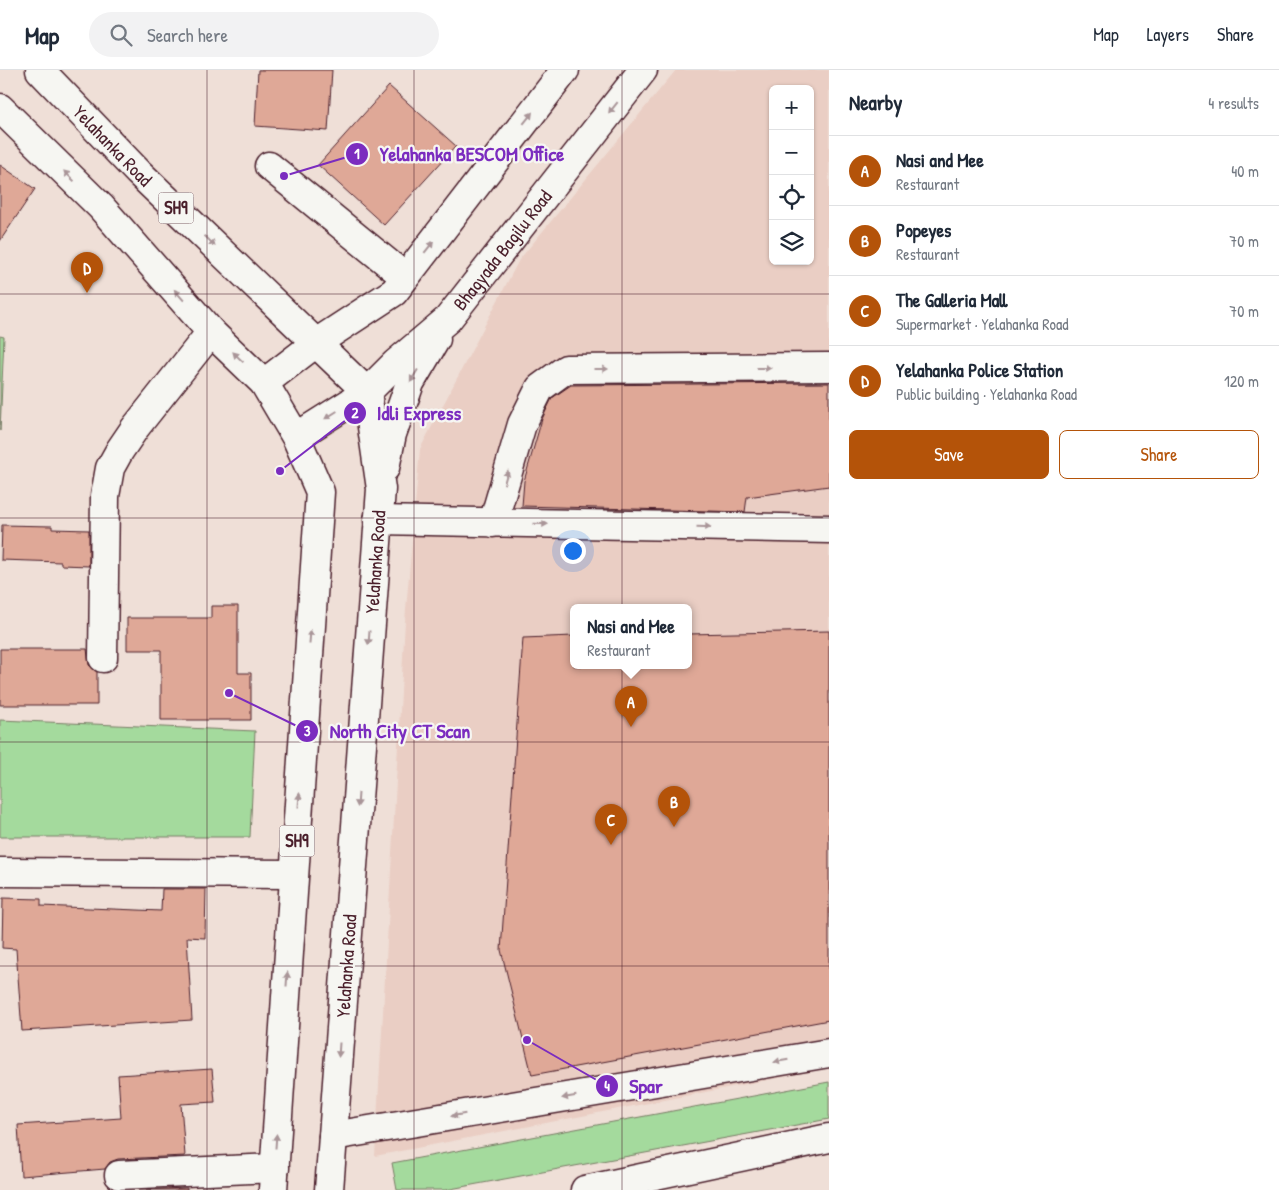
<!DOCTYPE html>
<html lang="en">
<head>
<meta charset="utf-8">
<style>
  :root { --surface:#fff; --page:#f2f2f3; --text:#1f2937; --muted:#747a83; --line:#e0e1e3; --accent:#b45309 }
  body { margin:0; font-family:"Patrick Hand",sans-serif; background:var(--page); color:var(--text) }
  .controls { position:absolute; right:15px; top:15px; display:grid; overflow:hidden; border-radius:8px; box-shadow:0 1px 4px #0004 }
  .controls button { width:45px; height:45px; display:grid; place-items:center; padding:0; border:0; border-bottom:1px solid var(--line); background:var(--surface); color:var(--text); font:25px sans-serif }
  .you { position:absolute; left:572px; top:480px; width:18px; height:18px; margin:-12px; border:4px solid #fff; border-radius:50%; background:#1a73e8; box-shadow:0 0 0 8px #1a73e833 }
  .badge { display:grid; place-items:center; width:32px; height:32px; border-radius:50%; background:var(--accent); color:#fff; font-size:16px; font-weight:700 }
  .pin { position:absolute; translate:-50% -41px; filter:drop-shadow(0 1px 2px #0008) }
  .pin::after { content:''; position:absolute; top:26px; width:18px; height:15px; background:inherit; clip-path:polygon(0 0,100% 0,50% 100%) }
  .popup { position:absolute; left:570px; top:534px; width:122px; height:65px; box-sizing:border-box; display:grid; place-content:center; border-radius:8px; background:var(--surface); filter:drop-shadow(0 1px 4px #0005); font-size:16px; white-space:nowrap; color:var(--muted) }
  .popup b { font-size:19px; color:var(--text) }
  .popup::after { content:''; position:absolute; left:50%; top:100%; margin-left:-10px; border:10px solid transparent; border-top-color:var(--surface) }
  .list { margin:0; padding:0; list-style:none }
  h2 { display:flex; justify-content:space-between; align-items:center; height:65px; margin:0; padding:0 20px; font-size:21px }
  h2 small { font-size:16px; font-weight:400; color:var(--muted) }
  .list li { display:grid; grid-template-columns:32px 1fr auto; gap:15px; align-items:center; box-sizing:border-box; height:70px; padding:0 20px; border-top:1px solid var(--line) }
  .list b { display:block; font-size:19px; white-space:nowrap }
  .list p { margin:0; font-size:16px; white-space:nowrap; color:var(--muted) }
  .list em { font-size:16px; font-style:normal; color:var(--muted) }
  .actions { display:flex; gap:10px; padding:15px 20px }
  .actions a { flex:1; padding:11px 0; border:1px solid var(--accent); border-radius:8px; text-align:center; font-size:18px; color:var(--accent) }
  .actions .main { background:var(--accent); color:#fff }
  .icon { flex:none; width:28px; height:28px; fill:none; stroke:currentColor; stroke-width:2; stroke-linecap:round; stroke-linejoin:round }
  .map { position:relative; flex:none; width:829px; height:1120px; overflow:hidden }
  header { display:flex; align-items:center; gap:30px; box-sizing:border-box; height:70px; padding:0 25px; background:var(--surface); border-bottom:1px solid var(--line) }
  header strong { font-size:24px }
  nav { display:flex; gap:28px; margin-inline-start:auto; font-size:18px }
  .search { width:350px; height:45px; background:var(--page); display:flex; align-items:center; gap:12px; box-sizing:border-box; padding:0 18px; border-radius:28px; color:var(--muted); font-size:19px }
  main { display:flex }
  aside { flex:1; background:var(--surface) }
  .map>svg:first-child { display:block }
</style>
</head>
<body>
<header>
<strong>Map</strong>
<div class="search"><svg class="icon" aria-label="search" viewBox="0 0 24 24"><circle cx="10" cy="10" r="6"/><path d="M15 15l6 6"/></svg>Search here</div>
<nav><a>Map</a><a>Layers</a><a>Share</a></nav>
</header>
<main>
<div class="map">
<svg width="829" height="1120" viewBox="0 0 829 1120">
  <rect width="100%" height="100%" fill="#efdfd7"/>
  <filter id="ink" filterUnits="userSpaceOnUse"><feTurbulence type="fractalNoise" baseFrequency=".02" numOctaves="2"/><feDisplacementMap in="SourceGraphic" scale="10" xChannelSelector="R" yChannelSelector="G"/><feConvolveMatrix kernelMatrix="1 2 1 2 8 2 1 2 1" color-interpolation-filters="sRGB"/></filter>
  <g filter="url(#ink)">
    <path fill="#eacec4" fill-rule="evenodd" d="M676,0H829V998L375,1086L405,551L420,379L519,190ZM773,19H810V191H773ZM574,538H688V596H574Z"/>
    <path fill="#a4da9d" stroke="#777c64" d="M0,266L4,267L0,361Z
      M0,650L255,661L250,767H0Z
      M829,1012V1049L445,1120H397L392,1093Z"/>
    <path fill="#dfa897" stroke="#4a1f2b" d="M258,0H332L328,61L255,56Z
      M389,16L456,76L384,155L318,95Z
      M0,95L35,119L0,171Z
      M829,313V416L747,427L745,442L522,436L524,411L542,349L552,328L571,315Z
      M2,455L52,456V459L89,460V496L61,495V492L1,490Z
      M211,536H238V603H251V650H161V580H127V548H211Z
      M829,561V950L532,1005L501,880L523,568L574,566V596H688V564Z
      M0,579H87L89,595L97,602V635H0Z
      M162,819H206L205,868L187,867L192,950L22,961L16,879L2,878L3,828L41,829V836L161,841Z
      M212,999L215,1032L181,1034L185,1086L118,1089L110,1092L105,1099L21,1106L18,1055L121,1048L118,1005Z
      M187,1118V1120H139Z"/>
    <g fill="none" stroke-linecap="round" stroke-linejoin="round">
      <defs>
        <path id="minor" d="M269,96L405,207
          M378,450L829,459
          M493,453L522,354L540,318L566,299L829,297
          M103,588L105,426L110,398L120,380L135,358L211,262
          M0,802L294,804
          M333,1066L829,983
          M119,1105L275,1098
          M585,1120L829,1068"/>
        <g id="major">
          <path id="s1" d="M40,0L138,102L367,322L381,419L329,1120"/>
          <path d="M0,38L101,137L211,262L264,313L296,367L320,422L273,1120"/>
          <path d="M264,313L316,273L394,222L565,0"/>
          <path id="s2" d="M296,367L367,322L396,293L448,249L643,0"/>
          <path d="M385,398L392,364L410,313L436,269"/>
        </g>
      </defs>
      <use href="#minor" stroke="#4a1f2b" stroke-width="31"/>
      <use href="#major" stroke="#4a1f2b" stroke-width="31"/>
      <use href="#minor" stroke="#f6f6f2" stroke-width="28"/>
      <use href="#major" stroke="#f6f6f2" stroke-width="28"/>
    </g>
    <defs><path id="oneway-solid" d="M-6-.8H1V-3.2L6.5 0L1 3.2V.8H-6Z" transform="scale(1.25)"/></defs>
    <g fill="#a99598">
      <use href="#oneway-solid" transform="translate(613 38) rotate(128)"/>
      <use href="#oneway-solid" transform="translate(528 48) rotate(-52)"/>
      <use href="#oneway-solid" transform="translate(69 106) rotate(-136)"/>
      <use href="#oneway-solid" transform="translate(210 171) rotate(44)"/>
      <use href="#oneway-solid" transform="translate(429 177) rotate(-52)"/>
      <use href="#oneway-solid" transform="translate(179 225) rotate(-131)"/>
      <use href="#oneway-solid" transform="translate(238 287) rotate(-136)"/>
      <use href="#oneway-solid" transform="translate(764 298)"/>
      <use href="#oneway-solid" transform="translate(601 299)"/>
      <use href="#oneway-solid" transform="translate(414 306) rotate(121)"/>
      <use href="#oneway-solid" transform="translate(331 345) rotate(148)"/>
      <use href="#oneway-solid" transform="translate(506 407) rotate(-74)"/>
      <use href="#oneway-solid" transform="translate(541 454) rotate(1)"/>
      <use href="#oneway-solid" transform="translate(704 457) rotate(1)"/>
      <use href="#oneway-solid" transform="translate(310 567) rotate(-86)"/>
      <use href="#oneway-solid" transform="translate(369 568) rotate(94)"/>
      <use href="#oneway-solid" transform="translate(299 730) rotate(-86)"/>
      <use href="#oneway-solid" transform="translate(358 730) rotate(94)"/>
      <use href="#oneway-solid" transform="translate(287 909) rotate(-86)"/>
      <use href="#oneway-solid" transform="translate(339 980) rotate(94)"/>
      <use href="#oneway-solid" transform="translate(781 991) rotate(170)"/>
      <use href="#oneway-solid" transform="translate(569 1027) rotate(170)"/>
      <use href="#oneway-solid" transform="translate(458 1045) rotate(170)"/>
      <use href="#oneway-solid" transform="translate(276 1071) rotate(-86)"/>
    </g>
  </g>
  <path fill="none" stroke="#4a1f2b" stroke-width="1" stroke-opacity="0.55" d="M207,0V1120M414,0V1120M622,0V1120M0,224H829M0,448H829M0,672H829M0,896H829"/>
  <g text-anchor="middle" stroke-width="4.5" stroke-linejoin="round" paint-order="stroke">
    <g fill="#f6f6f2" stroke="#7e6067" stroke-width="1">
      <rect x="158.5" y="122.5" width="35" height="31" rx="4"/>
      <rect x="279.5" y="755.5" width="35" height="31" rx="4"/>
    </g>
    <g font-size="18" font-weight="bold" fill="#4a1f2b">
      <text x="176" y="144">SH9</text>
      <text x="297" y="777">SH9</text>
    </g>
    <g font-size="19" fill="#4a1f2b" stroke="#f6f6f2">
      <text dy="7" stroke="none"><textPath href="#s1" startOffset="105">Yelahanka Road</textPath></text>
      <text dy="7" stroke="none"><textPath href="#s2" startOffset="281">Bhagyada Bagilu Road</textPath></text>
      <text transform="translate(375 492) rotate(-86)" y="7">Yelahanka Road</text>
      <text transform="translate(346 896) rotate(-86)" y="7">Yelahanka Road</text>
    </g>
  </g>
  <path fill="none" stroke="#7b2cbf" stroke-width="2" d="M284 106L357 84M280 401L355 343M229 623L307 661M527 970L607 1016"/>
  <g fill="#7b2cbf" stroke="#f6f6f2" stroke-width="2">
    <circle cx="284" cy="106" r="5"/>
    <circle cx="280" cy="401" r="5"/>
    <circle cx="229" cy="623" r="5"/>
    <circle cx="527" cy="970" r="5"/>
    <circle cx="357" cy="84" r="12"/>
    <circle cx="355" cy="343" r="12"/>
    <circle cx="307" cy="661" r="12"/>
    <circle cx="607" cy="1016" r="12"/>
  </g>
  <g font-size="15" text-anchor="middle" font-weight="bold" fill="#fff">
    <text x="357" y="89">1</text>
    <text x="355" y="348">2</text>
    <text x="307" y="666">3</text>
    <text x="607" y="1021">4</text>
  </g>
  <g font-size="20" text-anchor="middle" font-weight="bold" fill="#7b2cbf" stroke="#f6f6f2" stroke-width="4.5" stroke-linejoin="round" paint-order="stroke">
    <text x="472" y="91">Yelahanka BESCOM Office</text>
    <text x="419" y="350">Idli Express</text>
    <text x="400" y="668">North City CT Scan</text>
    <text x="646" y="1023">Spar</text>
  </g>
</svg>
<div class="controls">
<button>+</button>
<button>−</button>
<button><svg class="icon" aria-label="locate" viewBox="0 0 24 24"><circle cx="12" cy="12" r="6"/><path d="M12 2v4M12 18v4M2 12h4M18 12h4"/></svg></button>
<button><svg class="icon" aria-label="layers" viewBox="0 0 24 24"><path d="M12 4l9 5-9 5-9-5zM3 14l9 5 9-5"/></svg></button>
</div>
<div class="you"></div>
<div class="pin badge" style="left:631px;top:657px">A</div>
<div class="popup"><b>Nasi and Mee</b>Restaurant</div>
<div class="pin badge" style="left:674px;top:757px">B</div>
<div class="pin badge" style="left:611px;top:775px">C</div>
<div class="pin badge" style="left:87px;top:223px">D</div>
</div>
<aside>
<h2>Nearby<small>4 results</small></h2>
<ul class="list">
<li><span class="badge">A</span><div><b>Nasi and Mee</b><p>Restaurant</p></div><em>40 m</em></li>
<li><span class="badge">B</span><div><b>Popeyes</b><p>Restaurant</p></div><em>70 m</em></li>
<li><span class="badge">C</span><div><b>The Galleria Mall</b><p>Supermarket · Yelahanka Road</p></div><em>70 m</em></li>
<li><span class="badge">D</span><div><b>Yelahanka Police Station</b><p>Public building · Yelahanka Road</p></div><em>120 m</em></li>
</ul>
<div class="actions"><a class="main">Save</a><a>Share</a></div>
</aside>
</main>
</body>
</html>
